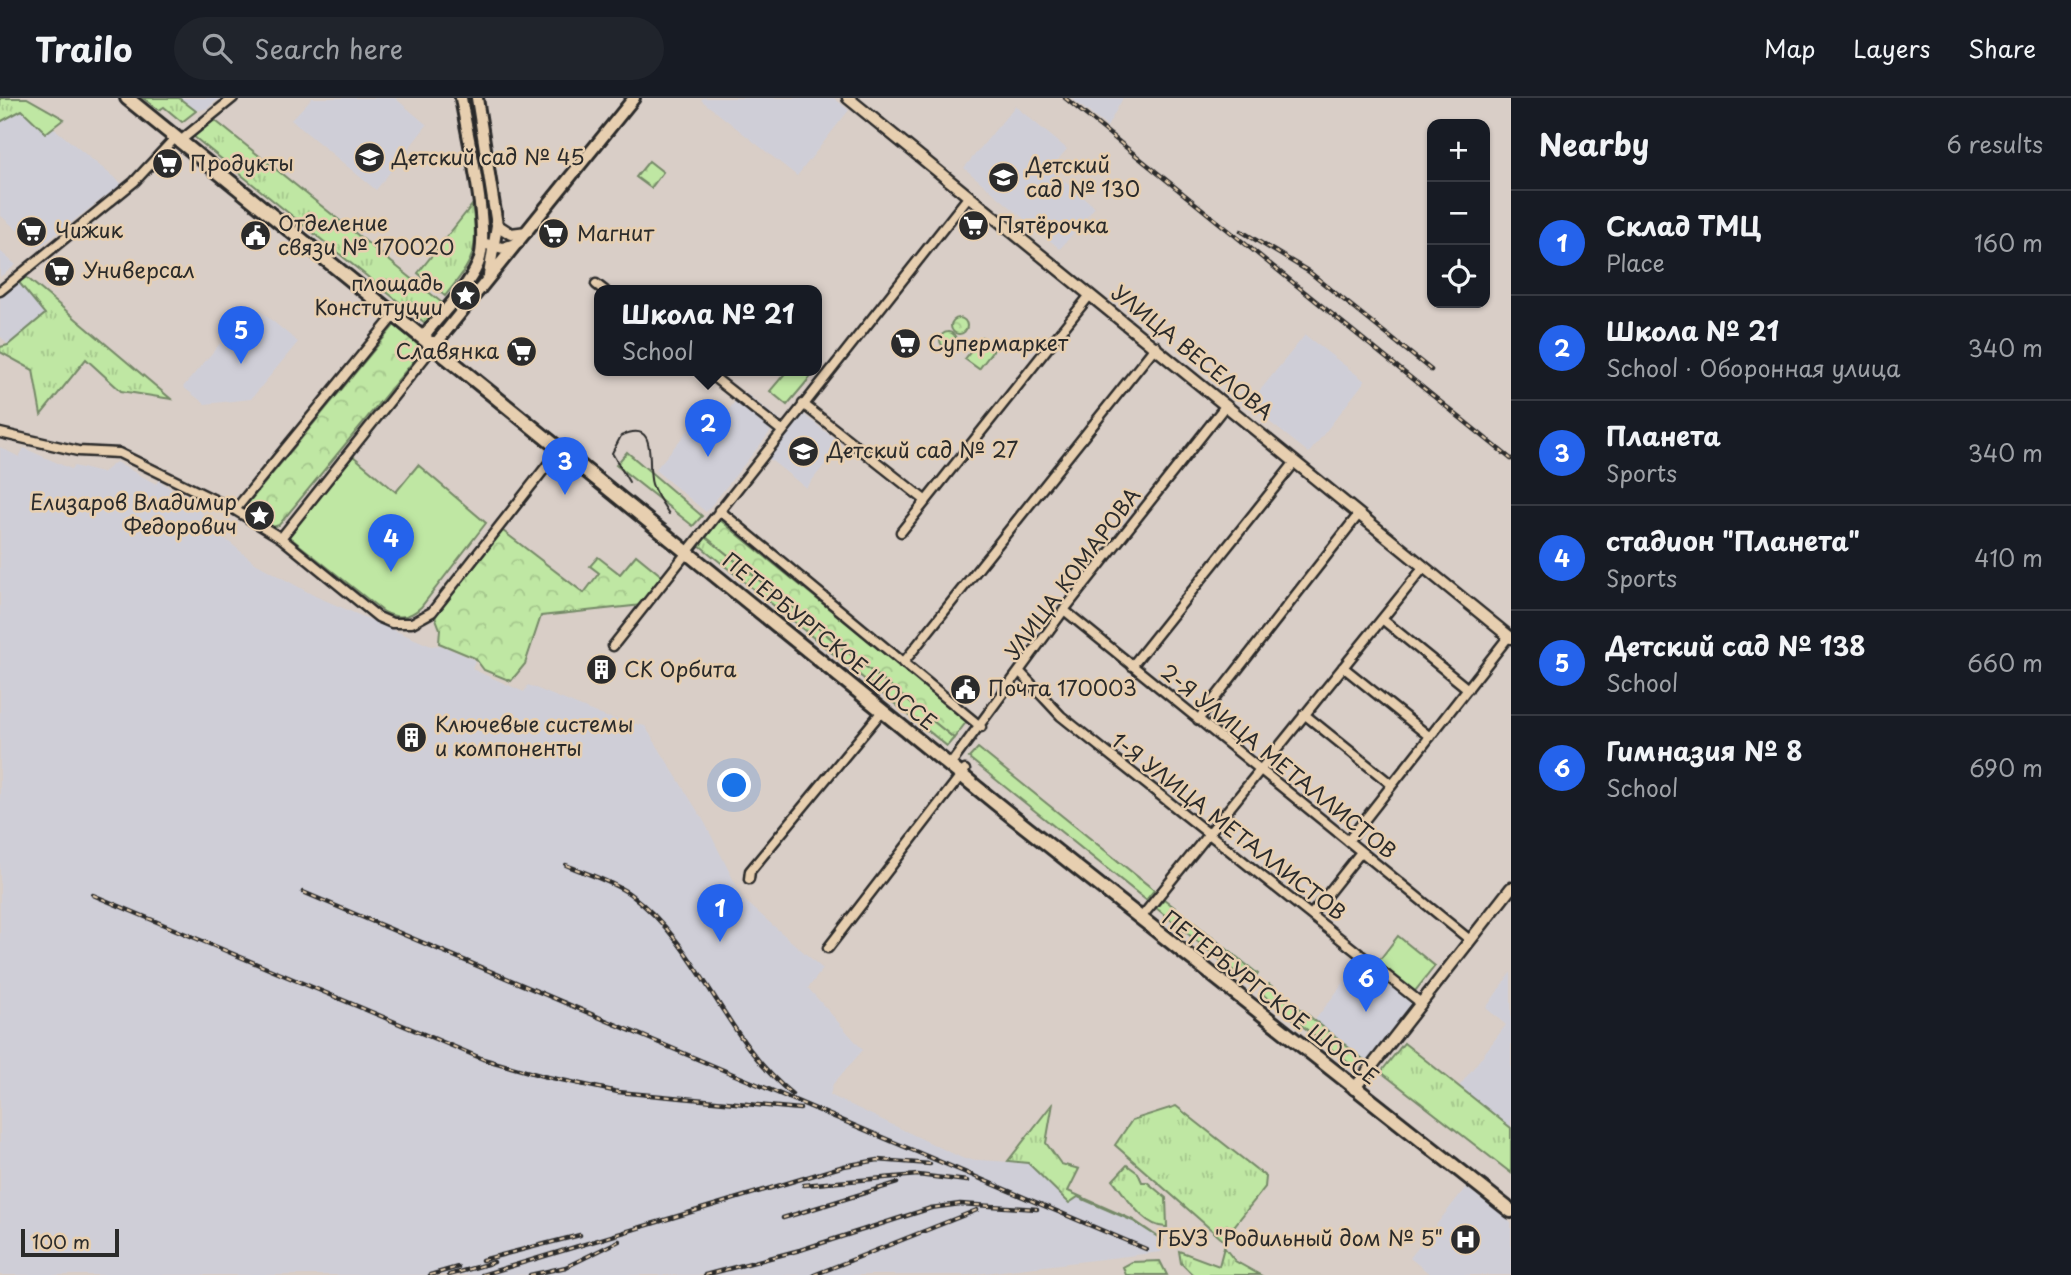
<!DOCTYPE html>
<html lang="en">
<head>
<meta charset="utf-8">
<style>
  :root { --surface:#171b24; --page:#20242c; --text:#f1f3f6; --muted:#9ea1a6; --line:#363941; --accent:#2563eb }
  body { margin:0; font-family:"Playpen Sans",sans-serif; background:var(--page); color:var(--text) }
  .controls { position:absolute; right:21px; top:21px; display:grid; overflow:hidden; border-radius:14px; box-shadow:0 2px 5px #0004 }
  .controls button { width:63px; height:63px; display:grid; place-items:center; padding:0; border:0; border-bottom:2px solid var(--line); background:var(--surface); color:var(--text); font:35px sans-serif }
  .scale { position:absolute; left:21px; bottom:18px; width:98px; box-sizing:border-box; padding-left:7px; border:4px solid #2b2b2b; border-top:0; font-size:19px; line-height:24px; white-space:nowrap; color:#2b2b2b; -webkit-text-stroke:5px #e7cfb0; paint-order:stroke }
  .you { position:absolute; left:735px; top:688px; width:24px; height:24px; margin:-18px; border:5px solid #fff; border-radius:50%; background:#1a73e8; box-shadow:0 0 0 10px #1a73e833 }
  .badge { display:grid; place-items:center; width:46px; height:46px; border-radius:50%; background:var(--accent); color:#fff; font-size:23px; font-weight:700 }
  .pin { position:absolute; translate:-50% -58px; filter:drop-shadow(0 2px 4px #0008) }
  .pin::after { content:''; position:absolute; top:37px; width:24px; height:21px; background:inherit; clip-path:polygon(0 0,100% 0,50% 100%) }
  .popup { position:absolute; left:594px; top:187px; width:228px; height:91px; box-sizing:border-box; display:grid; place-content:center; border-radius:14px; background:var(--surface); filter:drop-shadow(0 2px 5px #0005); font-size:23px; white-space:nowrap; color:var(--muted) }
  .popup b { font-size:26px; color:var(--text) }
  .popup::after { content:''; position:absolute; left:50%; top:100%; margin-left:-14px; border:14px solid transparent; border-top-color:var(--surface) }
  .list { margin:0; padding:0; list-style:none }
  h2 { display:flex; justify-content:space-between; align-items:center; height:91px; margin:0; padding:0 28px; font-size:30px }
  h2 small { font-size:23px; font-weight:400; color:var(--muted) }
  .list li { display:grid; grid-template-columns:46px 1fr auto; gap:21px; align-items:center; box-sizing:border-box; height:105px; padding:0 28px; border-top:2px solid var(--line) }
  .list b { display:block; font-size:26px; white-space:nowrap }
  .list p { margin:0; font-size:23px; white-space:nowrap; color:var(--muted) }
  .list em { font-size:23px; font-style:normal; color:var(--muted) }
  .icon { flex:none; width:38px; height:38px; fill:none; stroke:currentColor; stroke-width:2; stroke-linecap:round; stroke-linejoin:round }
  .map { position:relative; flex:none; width:1511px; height:1177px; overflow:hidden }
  header { display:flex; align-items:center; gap:42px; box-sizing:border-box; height:98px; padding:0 35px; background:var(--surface); border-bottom:2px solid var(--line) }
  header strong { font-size:33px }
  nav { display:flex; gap:38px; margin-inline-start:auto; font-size:24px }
  .search { width:490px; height:63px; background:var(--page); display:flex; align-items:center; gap:18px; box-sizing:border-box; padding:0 24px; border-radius:38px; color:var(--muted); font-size:26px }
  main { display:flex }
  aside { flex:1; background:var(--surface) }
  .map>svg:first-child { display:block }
</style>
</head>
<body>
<header>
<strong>Trailo</strong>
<div class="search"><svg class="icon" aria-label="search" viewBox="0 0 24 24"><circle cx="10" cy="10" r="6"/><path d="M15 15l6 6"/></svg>Search here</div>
<nav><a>Map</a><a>Layers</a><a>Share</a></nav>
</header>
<main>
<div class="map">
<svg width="1511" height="1177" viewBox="0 0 1511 1177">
  <defs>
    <pattern id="grass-tufts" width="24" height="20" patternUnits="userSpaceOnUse" patternTransform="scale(1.75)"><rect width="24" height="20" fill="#bfe7a3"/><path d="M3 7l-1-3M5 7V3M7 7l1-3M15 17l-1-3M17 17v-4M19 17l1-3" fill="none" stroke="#a4c68c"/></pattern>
    <pattern id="forest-firs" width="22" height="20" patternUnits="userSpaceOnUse" patternTransform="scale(1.75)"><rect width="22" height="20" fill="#bfe7a3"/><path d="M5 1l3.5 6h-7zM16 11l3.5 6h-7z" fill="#a4c68c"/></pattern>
    <pattern id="park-crowns" width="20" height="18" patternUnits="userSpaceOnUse" patternTransform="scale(1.75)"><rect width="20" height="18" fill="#bfe7a3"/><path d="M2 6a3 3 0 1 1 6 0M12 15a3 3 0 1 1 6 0" fill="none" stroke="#a4c68c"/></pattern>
  </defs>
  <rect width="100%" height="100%" fill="#d9cec7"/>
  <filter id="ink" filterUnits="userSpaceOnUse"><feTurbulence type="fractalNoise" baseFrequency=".0143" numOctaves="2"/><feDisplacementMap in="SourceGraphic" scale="14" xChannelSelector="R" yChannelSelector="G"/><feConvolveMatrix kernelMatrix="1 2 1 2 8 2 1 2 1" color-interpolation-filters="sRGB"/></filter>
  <g filter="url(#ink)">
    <path fill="#cfced7" d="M179,0H220L208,10L196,13Z
      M312,0H395L427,27L376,92L291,22Z
      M703,0H834L849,12L797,78L701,2Z
      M1071,0H1123L1107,29Z
      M23,5L122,86L38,150L0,117V22Z
      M1015,8L1067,51L1050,71L1095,109L1060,151L964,70Z
      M0,153L16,167L0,179Z
      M17,182L45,216L8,247L0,238V196Z
      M253,207L298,244L251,301L205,306L183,289Z
      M1305,237L1365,283L1309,355L1248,307Z
      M743,293L780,322L706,414L655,372L706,311L721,322Z
      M802,315L841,346L806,390L767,359Z
      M0,349L19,359L24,350L71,371L74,368L102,375L116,364L156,386L159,382L206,418L212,430L255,465L315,498L431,548L441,547L475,562L472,571L524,594L528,587L606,619L645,628L705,725L743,801L823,871L808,890L863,952L833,986L830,997L964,1061L1028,1065L1069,1105L1078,1099L1133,1123L1164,1143L1161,1154L967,1177H0Z
      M1361,862L1416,906L1370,966L1315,922Z
      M1511,874V1030L1458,990L1506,927L1486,910Z
      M1466,1089L1511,1124V1177H1431L1410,1160Z"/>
    <path fill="url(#grass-tufts)" stroke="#758967" stroke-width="2" d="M0,0H27L64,21L46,35L22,12L0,24Z
      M143,0H179L196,13L182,24L164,9L159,12Z
      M468,0H474L482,49L476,50Z
      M212,20L441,204L442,207L425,225L193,38Z
      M472,107C480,153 473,163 445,198L418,175Z
      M25,178L171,301L121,293L86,261L41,317L33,272L0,254V249L8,247L45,216L17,182Z
      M627,354L702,418L693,428L616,367Z
      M706,439L954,640L947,648L699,447Z
      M978,650L1154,792L1146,802L969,660Z
      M1164,801L1258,876L1250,886L1156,810Z
      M1269,886L1363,961L1355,970L1261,895Z
      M1404,945L1511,1030V1075L1381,974Z
      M1053,1005L1046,1045L1061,1066L1079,1071L1068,1093L1133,1122L1164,1143L1133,1123L1078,1099L1069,1105L1028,1065L1008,1063Z
      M1176,1008L1266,1079L1265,1089L1223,1142L1115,1047L1132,1022Z
      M1127,1067L1138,1075L1142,1084H1147L1166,1100L1167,1129C1144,1130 1126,1098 1113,1082Z
      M1224,1149L1235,1163L1260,1177H1193L1181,1165L1179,1153L1219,1168Z"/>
    <path fill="url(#forest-firs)" stroke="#758967" stroke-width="2" d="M1160,1163L1167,1177H1126L1123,1169L1132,1164Z"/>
    <path fill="url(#park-crowns)" stroke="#758967" stroke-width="2" d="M649,63L663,74L651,90L636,79Z
      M951 228a8 8 0 1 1 16 0a8 8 0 1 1-16 0Z
      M396,225L426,248L279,427L273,429L246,413L249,404Z
      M940 242a8 8 0 1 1 16 0a8 8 0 1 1-16 0Z
      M720,422L967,623L954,640L706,439Z
      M503,433L584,495L599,475L590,468L598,459L620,476L636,457L663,479L642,507L541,518L525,566L511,583L484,572L475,560L439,545L440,531L435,518Z"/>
    <path fill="#bfe7a3" stroke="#758967" stroke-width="2" d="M982,239L995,250L979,271L965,261Z
      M787,273L813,276L787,307L770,293Z
      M353,358L396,394L418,367L486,425L421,509C410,520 397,521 384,514L288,438Z
      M1398,838L1435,868L1415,893L1378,864Z"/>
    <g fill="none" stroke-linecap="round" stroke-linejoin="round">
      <defs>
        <path id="minor" d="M185,39L233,0
          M596,186L605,193
          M0,193L134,84L175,40
          M706,273L782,333
          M803,306L926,403
          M0,335L78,353L119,355L235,412L281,440L378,519L392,525H412L432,514L560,351
          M235,412L396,215
          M719,412L981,629
          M901,434L1090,197
          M281,440L433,249
          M1064,512L1470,842
          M1382,521L1468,591
          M613,548L969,98
          M903,565L1156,248
          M1132,568L1295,364
          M1343,569L1430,639
          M1020,574L1061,618L1421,905
          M1304,616L1392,687
          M1198,622L1359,416
          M950,667L1064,512L1226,307
          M1348,743L1509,538
          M749,781L750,773L883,612
          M1144,816L1424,469
          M1311,817L1361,754
          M828,850L965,672"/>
        <path id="tertiary" d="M848,0L1511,540
          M497,127L511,136L527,134
          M486,146L503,150L518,145
          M1354,991L1511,790"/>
        <path id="secondary" d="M461,0C467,37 492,135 478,166C467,191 443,214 426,235L427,244H437L634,0
          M477,0L497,127L489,177"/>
        <path id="primary" d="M127,0L1008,715L1511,1113"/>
      </defs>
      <use href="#minor" stroke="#2b2b2b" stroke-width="13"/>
      <use href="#tertiary" stroke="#2b2b2b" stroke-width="15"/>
      <use href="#secondary" stroke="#2b2b2b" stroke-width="16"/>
      <use href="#primary" stroke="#2b2b2b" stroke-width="18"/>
      <use href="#minor" stroke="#e7cfb0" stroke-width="8"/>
      <use href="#tertiary" stroke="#e7cfb0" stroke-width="10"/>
      <use href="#secondary" stroke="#e7cfb0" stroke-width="10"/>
      <use href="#primary" stroke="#e7cfb0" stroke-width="12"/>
      <path stroke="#2b2b2b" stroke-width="2" d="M629,384L612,355L621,338C660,319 646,368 652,386C655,396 663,406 669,416"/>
      <defs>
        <path id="rail" d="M1065,0L1511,361
          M1241,133L1308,173L1431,272
          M566,767C587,776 611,783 630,796C701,849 724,941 792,996
          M303,794L1146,1151
          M93,797L483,961L543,978L618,994L800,1011
          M804,1087L918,1077L967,1083
          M783,1120L897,1085
          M482,1162L580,1137
          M430,1177L458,1169
          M449,1177L494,1164
          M482,1177L844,1068L878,1062L930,1066
          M530,1177L566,1169L619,1143
          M705,1177L800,1152L931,1110L960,1106L1037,1111
          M814,1177L977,1112"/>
      </defs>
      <use href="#rail" stroke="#2b2b2b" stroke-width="4.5"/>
      <use href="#rail" stroke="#e7cfb0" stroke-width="2" stroke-dasharray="5" stroke-linecap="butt"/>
    </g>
  </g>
  <defs>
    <symbol id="school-disc" viewBox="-11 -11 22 22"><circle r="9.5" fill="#2b2b2b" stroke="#e7cfb0"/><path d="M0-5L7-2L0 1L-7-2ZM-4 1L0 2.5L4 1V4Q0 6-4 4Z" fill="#fff"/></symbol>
    <symbol id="supermarket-disc" viewBox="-11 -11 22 22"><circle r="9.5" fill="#2b2b2b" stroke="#e7cfb0"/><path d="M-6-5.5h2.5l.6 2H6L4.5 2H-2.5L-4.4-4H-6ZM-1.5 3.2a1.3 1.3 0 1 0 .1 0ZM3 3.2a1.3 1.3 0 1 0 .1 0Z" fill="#fff"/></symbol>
    <symbol id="civic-disc" viewBox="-11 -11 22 22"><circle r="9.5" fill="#2b2b2b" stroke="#e7cfb0"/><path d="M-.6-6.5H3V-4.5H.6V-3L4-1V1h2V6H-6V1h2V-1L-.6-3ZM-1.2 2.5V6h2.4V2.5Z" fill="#fff"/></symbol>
    <symbol id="sight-disc" viewBox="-11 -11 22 22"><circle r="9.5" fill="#2b2b2b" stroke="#e7cfb0"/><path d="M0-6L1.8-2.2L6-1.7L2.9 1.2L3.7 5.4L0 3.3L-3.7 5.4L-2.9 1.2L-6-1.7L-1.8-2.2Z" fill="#fff"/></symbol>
    <symbol id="building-disc" viewBox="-11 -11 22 22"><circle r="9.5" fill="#2b2b2b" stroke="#e7cfb0"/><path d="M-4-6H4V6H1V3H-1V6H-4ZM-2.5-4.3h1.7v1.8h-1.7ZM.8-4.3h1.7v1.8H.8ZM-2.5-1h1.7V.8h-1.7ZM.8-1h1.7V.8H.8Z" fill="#fff"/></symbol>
    <symbol id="hospital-disc" viewBox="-11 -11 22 22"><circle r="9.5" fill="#2b2b2b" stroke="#e7cfb0"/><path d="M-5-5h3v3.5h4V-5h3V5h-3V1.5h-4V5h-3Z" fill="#fff"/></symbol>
  </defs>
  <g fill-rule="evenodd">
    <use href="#school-disc" x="352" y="42" width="35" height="35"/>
    <use href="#supermarket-disc" x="150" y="48" width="35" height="35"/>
    <use href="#school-disc" x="986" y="62" width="35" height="35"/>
    <use href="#supermarket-disc" x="956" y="110" width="35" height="35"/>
    <use href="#supermarket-disc" x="14" y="116" width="35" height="35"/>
    <use href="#supermarket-disc" x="536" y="118" width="35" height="35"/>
    <use href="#civic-disc" x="238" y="120" width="35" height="35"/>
    <use href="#supermarket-disc" x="42" y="156" width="35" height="35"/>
    <use href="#sight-disc" x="448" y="180" width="35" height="35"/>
    <use href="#supermarket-disc" x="888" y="228" width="35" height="35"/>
    <use href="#supermarket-disc" x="504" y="236" width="35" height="35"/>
    <use href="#school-disc" x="786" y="336" width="35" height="35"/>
    <use href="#sight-disc" x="242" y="400" width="35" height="35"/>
    <use href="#building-disc" x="584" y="554" width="35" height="35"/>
    <use href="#civic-disc" x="948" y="574" width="35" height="35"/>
    <use href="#building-disc" x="394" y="622" width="35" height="35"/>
    <use href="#hospital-disc" x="1448" y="1124" width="35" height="35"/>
  </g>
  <g text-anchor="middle" stroke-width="5" stroke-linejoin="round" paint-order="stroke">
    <g font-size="21" fill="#2b2b2b" stroke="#e7cfb0" text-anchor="start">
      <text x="392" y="67">Детский сад № 45</text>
      <text x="190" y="73">Продукты</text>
      <text x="1026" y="75">Детский<tspan x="1026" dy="24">сад № 130</tspan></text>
      <text x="278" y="133">Отделение<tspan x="278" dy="24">связи № 170020</tspan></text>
      <text x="997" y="135">Пятёрочка</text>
      <text x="55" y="140">Чижик</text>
      <text x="577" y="143">Магнит</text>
      <text x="83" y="180">Универсал</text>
      <text x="443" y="193" text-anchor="end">площадь<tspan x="443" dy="24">Конституции</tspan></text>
      <text x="928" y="253">Супермаркет</text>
      <text x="499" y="261" text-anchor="end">Славянка</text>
      <text x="827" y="360">Детский сад № 27</text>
      <text x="237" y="412" text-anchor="end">Елизаров Владимир<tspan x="237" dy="24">Федорович</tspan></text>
      <text x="624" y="579">СК Орбита</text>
      <text x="988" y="598">Почта 170003</text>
      <text x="435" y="634">Ключевые системы<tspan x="435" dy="24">и компоненты</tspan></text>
      <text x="1443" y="1148" text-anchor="end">ГБУЗ "Родильный дом № 5"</text>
    </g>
    <g font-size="21" fill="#2b2b2b" stroke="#e7cfb0">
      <text transform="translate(1192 255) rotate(39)" y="7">УЛИЦА ВЕСЕЛОВА</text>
      <text transform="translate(1073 476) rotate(-53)" y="7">УЛИЦА КОМАРОВА</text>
      <text transform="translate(829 544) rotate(39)" y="7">ПЕТЕРБУРГСКОЕ ШОССЕ</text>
      <text transform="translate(1278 664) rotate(39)" y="7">2-Я УЛИЦА МЕТАЛЛИСТОВ</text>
      <text transform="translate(1228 729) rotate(38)" y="7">1-Я УЛИЦА МЕТАЛЛИСТОВ</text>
      <text transform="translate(1270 900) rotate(38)" y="7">ПЕТЕРБУРГСКОЕ ШОССЕ</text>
    </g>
  </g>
</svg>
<div class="controls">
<button>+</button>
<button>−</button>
<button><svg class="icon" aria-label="locate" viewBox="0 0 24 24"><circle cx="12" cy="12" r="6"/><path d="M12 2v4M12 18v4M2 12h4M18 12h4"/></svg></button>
</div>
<div class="scale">100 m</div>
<div class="you"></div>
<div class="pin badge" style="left:720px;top:844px">1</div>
<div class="pin badge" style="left:708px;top:359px">2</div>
<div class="popup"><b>Школа № 21</b>School</div>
<div class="pin badge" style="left:565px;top:397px">3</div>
<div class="pin badge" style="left:391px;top:474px">4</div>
<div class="pin badge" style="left:241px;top:266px">5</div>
<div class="pin badge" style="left:1366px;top:914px">6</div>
</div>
<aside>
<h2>Nearby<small>6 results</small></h2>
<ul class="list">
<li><span class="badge">1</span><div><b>Склад ТМЦ</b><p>Place</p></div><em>160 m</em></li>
<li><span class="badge">2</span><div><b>Школа № 21</b><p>School · Оборонная улица</p></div><em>340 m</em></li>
<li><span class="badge">3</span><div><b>Планета</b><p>Sports</p></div><em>340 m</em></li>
<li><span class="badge">4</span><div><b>стадион &quot;Планета&quot;</b><p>Sports</p></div><em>410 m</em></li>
<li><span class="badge">5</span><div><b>Детский сад № 138</b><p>School</p></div><em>660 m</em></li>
<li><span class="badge">6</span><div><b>Гимназия № 8</b><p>School</p></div><em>690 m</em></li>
</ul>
</aside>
</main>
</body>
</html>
